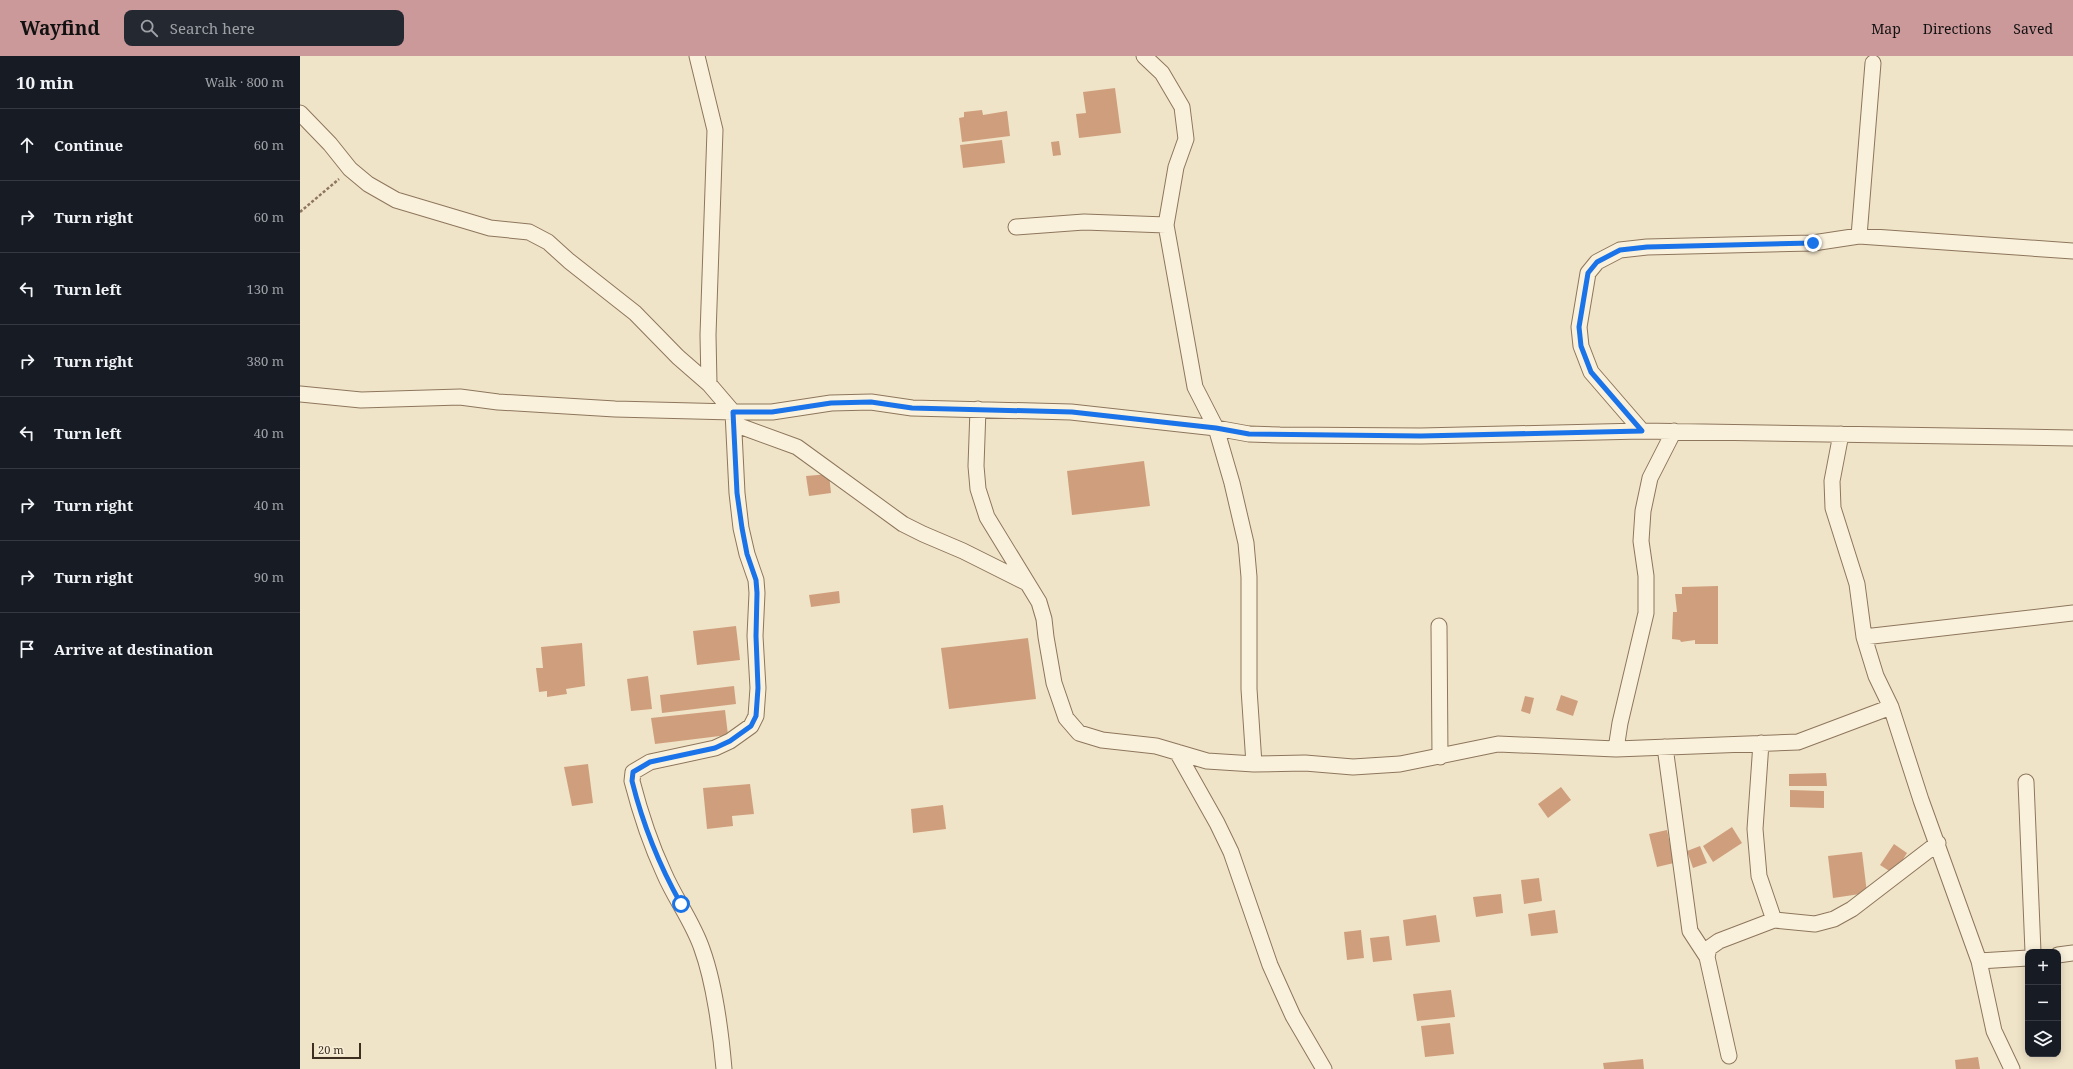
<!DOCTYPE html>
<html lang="en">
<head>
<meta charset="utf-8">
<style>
  :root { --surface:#171b24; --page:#242831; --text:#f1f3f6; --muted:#9ea1a6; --line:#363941; --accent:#cc999b }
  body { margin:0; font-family:"Noto Serif",serif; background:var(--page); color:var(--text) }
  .controls { position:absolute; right:12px; bottom:12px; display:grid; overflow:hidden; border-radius:8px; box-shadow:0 2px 10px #0003 }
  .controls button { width:36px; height:36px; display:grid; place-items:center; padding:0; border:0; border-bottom:1px solid var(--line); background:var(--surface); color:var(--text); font:20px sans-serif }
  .scale { position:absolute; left:12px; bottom:10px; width:49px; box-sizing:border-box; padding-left:4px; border:2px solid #3d2e20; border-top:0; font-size:11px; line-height:14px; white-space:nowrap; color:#3d2e20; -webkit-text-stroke:3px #f7eed8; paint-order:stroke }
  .stop { position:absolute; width:12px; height:12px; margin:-9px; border:3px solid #1a73e8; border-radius:50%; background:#fff }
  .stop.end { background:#1a73e8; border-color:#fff; box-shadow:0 1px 4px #0008 }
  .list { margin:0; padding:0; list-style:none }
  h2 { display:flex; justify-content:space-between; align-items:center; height:52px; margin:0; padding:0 16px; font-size:17px }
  h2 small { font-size:13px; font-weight:400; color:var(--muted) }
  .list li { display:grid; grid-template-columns:26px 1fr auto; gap:12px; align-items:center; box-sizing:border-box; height:72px; padding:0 16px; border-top:1px solid var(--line) }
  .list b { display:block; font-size:15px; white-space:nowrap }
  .list em { font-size:13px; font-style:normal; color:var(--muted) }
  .icon { flex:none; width:22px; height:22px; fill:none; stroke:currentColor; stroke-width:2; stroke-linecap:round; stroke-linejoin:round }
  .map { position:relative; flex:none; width:1773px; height:1013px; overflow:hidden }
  header { display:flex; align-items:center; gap:24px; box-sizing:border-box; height:56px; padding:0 20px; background:var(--accent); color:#111 }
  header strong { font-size:19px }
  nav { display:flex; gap:22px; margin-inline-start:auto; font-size:14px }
  .search { width:280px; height:36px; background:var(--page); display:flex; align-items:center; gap:10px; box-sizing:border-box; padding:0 14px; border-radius:8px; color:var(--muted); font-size:15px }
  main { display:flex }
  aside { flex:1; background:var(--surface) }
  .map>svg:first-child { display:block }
</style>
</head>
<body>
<header>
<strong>Wayfind</strong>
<div class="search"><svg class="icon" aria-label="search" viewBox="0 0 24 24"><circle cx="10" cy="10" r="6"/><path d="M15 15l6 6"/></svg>Search here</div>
<nav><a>Map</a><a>Directions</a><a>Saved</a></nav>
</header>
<main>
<aside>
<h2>10 min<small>Walk · 800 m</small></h2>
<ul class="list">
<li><svg class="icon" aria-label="ahead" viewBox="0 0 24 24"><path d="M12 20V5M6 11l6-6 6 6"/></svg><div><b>Continue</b></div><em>60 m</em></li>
<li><svg class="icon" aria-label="right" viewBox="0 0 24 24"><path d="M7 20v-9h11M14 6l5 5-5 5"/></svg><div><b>Turn right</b></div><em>60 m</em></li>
<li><svg class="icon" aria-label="left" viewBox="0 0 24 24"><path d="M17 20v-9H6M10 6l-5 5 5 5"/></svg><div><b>Turn left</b></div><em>130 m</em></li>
<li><svg class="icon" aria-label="right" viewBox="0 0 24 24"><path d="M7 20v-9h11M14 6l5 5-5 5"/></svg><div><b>Turn right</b></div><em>380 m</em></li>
<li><svg class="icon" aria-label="left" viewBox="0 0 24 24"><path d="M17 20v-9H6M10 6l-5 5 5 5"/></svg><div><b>Turn left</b></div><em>40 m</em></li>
<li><svg class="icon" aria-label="right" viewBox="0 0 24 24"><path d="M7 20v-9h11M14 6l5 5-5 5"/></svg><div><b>Turn right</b></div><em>40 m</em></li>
<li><svg class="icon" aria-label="right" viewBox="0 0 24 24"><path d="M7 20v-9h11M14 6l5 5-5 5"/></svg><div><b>Turn right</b></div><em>90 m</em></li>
<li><svg class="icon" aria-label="arrive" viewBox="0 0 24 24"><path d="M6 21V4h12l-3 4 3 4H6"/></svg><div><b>Arrive at destination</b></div></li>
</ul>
</aside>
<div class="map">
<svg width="1773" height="1013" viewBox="0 0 1773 1013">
  <rect width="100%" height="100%" fill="#f0e4c8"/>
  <path fill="#cf9f7d" d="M815,32L821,77L779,82L776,58L786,57L783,36Z
    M682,54L683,59L707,55L710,80L662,86L659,62L664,61V56Z
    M702,84L705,107L663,112L660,89Z
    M759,85L761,99L753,100L751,86Z
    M844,405L850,450L772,459L767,415Z
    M529,418L531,437L509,440L506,420Z
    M1418,530V588H1395V584L1381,586L1380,584L1372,583L1373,556H1377L1375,538H1382V531Z
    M539,535L540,547L511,551L509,539Z
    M436,570L440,604L397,609L393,575Z
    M728,582L736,643L649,653L641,592Z
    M282,587L285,630L266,633L267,638L247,641V635L239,636L236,612H243L241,591Z
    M348,620L352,653L331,655L327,623Z
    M434,630L436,648L362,657L360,639Z
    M1261,639L1278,645L1273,660L1256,654Z
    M1225,640L1234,642L1230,658L1221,655Z
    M425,654L428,679L355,688L351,662Z
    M288,708L293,747L272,750L264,711Z
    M1526,717L1527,730H1489V718Z
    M450,728L454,758L432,760L433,770L407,773L403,732Z
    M1261,731L1271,744L1248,762L1238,748Z
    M1490,734L1524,735V752L1490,751Z
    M643,749L646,773L613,777L611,753Z
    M1432,771L1442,787L1413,806L1403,790Z
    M1367,774L1374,807L1357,811L1349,778Z
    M1594,788L1607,797L1594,818L1580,809Z
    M1400,790L1407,807L1393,812L1387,795Z
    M1562,796L1567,837L1533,842L1528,800Z
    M1239,822L1242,845L1224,848L1221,824Z
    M1201,838L1203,857L1176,861L1173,841Z
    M1255,854L1258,877L1231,880L1228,858Z
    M1136,859L1140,886L1106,890L1103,864Z
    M1061,874L1064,902L1047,904L1044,876Z
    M1089,880L1092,904L1073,906L1070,882Z
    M1151,934L1155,961L1117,965L1113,938Z
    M1150,967L1154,998L1125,1001L1121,970Z
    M1678,1001L1680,1013H1656L1655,1004Z
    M1343,1003L1344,1013H1304L1303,1007Z"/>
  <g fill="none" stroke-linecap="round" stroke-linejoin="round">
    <defs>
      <path id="street" d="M397,0L415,74L408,279L409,328
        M844,0L862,17L882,51L886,83L876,111L866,169L895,331L916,372L932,427L946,487L949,521V633L954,708L1005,707L1053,711L1100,708L1198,688L1316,693L1498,686L1591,651
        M0,57L30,88L50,113L68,128L96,144L190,172L229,176L248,186L269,205L335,257L378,301L409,328L433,356L437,437L441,472L447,498L456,524L457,537L455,580L458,632L456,660L451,670L430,685L415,692L350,706L333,716L332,725C340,756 350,787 364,817C375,843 393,866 402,893C414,926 421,978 424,1013
        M716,171L784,166L866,169
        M1559,180L1573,7
        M0,338L61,344L160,341L198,346L315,353L433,356H472L531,347L571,346L612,352L771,356L916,372L949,378L980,379L1121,380L1342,375L1773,382
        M678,353L676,410L678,433L687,461L739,546L744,563L746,581L754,627L766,662L779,677L802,684L856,690L907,705L954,708
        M434,368L497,391L603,468L623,478L663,495L727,527
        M1342,375L1291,316L1281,290L1279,271L1288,217L1297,206L1320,194L1347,191L1513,187L1559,180L1773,195
        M1541,378L1532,425L1533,452L1557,528L1564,581L1576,620L1591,651L1621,744L1679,905L1728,902
        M1139,570L1140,701
        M1564,581L1773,557
        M1461,687L1455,773L1459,820L1474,864L1515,868L1534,863L1552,853L1638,787
        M1365,691L1390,875L1407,901
        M1316,693L1320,667L1346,557V520L1341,485L1343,455L1350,422L1374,375
        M877,696L917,767L931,796L970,909L993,960L1024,1013
        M1726,726L1733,896
        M1758,899L1773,897
        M1679,905L1694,975L1712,1013
        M1429,1000L1407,901L1409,892L1419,885L1474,864"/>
    </defs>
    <use href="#street" stroke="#8d765c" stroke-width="17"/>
    <path stroke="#8d765c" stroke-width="2.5" stroke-dasharray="3 2" stroke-linecap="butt" d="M0,156L39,123"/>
    <use href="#street" stroke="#faf1dc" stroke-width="15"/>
  </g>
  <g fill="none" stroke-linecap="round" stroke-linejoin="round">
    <path stroke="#1a73e8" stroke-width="5" d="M381,848C359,809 343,769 332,725L333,716L350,706L415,692L430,685L451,670L456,660L458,632L456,580L457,537L456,524L447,498L442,472L437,437L433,356H472L531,347L571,346L612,352L772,356L916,372L949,378L1121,380L1342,375L1291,316L1281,290L1279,271L1288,217L1297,206L1320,194L1347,191L1513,187"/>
  </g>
</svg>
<div class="controls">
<button>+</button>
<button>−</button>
<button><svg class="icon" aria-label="layers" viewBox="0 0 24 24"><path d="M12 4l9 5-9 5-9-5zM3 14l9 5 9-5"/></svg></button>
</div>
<div class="scale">20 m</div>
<div class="stop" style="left:381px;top:848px"></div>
<div class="stop end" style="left:1513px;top:187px"></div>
</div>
</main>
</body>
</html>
